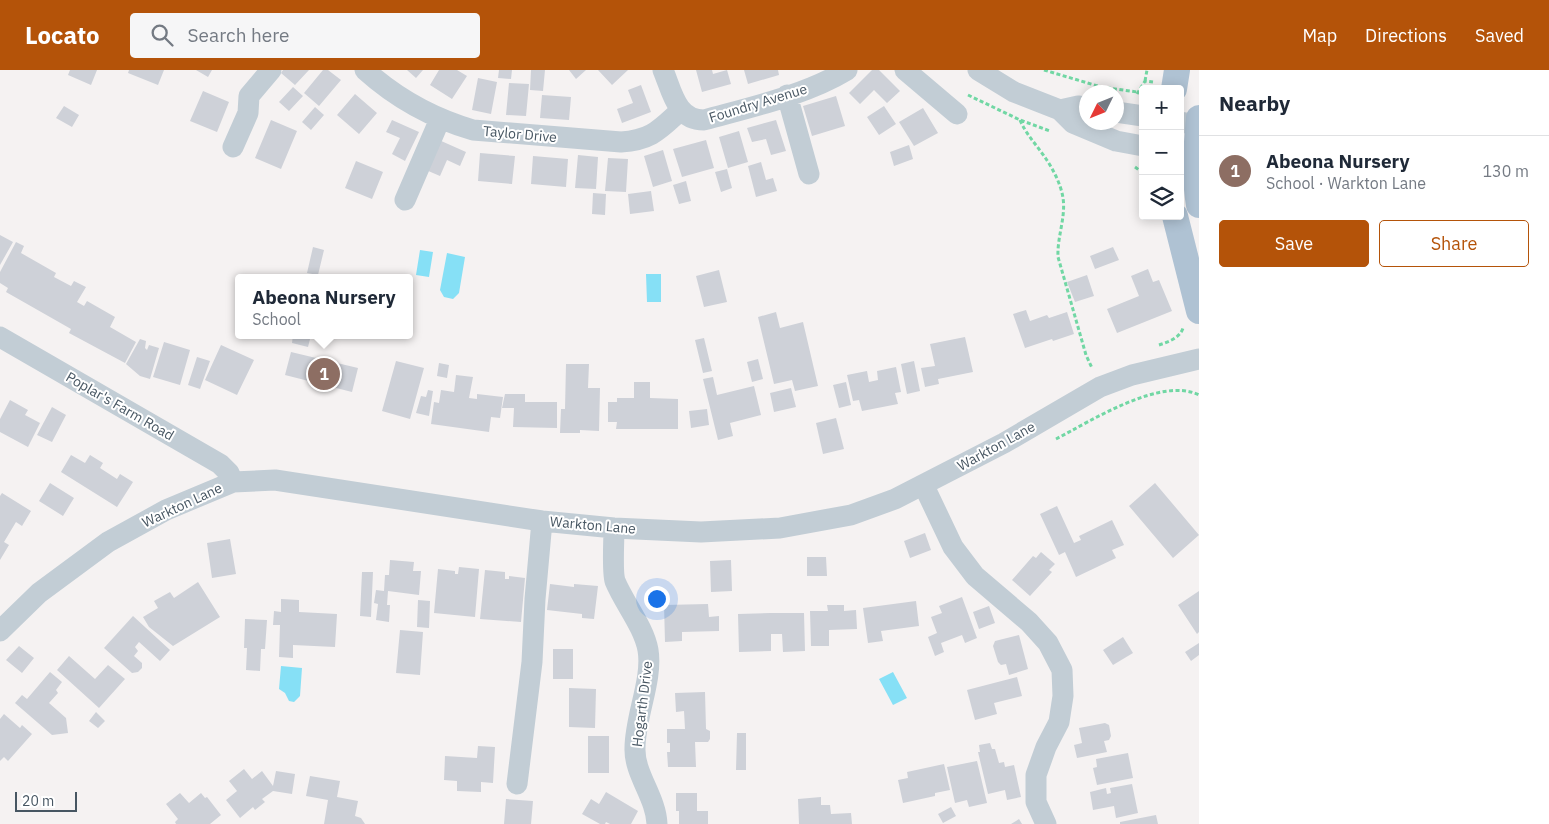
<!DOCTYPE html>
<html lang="en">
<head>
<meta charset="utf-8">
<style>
  :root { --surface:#fff; --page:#f6f6f7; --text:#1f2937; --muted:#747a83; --line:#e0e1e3; --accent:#b45309 }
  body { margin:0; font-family:"IBM Plex Sans",sans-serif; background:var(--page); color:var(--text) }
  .controls { position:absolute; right:15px; top:15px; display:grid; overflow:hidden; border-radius:5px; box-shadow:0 2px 12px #0003 }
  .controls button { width:45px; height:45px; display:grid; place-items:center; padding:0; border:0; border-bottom:1px solid var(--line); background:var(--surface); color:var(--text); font:25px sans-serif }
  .compass { position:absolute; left:1079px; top:15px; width:45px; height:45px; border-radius:50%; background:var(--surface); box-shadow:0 2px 12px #0003; rotate:227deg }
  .scale { position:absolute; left:15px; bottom:12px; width:62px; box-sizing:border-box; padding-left:5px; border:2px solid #475662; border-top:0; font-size:14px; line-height:18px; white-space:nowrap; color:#475662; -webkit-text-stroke:4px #fff; paint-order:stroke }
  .you { position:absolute; left:656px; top:528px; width:18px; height:18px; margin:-12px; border:4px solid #fff; border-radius:50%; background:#1a73e8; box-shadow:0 0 0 8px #1a73e833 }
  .badge { display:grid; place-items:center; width:32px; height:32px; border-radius:50%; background:var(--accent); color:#fff; font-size:16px; font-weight:700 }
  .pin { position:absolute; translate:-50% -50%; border:2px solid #fff; box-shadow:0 1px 5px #0006 }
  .popup { position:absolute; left:235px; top:204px; width:178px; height:65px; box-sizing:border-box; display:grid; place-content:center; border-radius:5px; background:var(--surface); filter:drop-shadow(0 1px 4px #0005); font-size:16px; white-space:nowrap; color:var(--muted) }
  .popup b { font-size:19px; color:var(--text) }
  .popup::after { content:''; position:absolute; left:50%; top:100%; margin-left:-10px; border:10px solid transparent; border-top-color:var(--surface) }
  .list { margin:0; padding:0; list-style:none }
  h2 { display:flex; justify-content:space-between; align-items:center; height:65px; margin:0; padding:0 20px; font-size:21px }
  h2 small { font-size:16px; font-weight:400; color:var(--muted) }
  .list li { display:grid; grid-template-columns:32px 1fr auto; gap:15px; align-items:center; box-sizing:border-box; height:70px; padding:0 20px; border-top:1px solid var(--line) }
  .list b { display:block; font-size:19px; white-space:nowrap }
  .list p { margin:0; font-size:16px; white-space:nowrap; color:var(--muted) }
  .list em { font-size:16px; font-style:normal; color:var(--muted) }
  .actions { display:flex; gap:10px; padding:15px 20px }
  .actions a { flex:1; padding:11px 0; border:1px solid var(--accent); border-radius:5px; text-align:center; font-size:18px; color:var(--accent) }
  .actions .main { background:var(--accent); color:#fff }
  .icon { flex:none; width:28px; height:28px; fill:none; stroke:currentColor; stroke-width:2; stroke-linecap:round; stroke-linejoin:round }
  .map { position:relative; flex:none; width:1199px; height:754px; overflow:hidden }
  header { display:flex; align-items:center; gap:30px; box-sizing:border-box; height:70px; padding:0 25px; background:var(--accent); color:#fff }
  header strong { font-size:24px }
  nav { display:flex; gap:28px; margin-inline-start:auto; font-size:18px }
  .search { width:350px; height:45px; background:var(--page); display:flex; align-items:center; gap:12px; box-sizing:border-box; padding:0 18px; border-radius:5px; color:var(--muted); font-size:19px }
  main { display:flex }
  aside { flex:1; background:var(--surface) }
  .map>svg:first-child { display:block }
</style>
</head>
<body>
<header>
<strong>Locato</strong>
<div class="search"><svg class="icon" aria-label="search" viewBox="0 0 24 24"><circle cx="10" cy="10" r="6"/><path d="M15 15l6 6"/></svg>Search here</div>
<nav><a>Map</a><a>Directions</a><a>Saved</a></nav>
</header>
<main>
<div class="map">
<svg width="1199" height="754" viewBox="0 0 1199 754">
  <rect width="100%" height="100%" fill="#f5f2f2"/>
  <path fill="#86e0f6" d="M420,180L433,182L429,207L416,205Z
    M447,183L465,187L459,223L453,229L444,227L440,220Z
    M646,204H661V232H647Z
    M281,596L302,598L300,626L294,632L289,631L285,623L279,619Z
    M893,602L907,628L893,635L879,609Z"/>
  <path fill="#ced1d8" d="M70,0H97L91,15L68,5Z
    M129,0H164L158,15L128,3Z
    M196,0H212L208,7Z
    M283,0H309L295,15L281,3Z
    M323,0H328L341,10L319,36L304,23Z
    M407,0H423L416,8Z
    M439,0H457L467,6L452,29L430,15Z
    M499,0H512L511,9L498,8Z
    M531,0H545L543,21L530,20Z
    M569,0H586L576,9Z
    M598,0H628L612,15Z
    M696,0H712L713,4L727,0L731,14L702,22Z
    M744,0H778L779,5L748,14Z
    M872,0H879L900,21L887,33L874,20L860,34L849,23Z
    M478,8L497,12L491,44L472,40Z
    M509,13L529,14L526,46L506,45Z
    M641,15L651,42L622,53L617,39L633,33L628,20Z
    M293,17L303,26L289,41L279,32Z
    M203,21L229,32L217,62L190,51Z
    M355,24L377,43L359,64L337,45Z
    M542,25L571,27L569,50L540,48Z
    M836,26L845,56L812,66L803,36Z
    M64,36L79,45L72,57L56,48Z
    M884,36L896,54L879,65L867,47Z
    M315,37L324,45L311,60L302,52Z
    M923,38L938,63L914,76L899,52Z
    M271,50L297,61L281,99L255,88Z
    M392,50L419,62L405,91L392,84L400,68L386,62Z
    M776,50L786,81L771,85L766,69L752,72L747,58Z
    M739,61L748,92L728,98L719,67Z
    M439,70L466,82L460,96L447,90L440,106L426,100Z
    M706,70L714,98L682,107L673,79Z
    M909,75L913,89L894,96L890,82Z
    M663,80L672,111L653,117L644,86Z
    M480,83L515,86L512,114L478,111Z
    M578,85L598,87L596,119L575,118Z
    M533,86L568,89L566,117L531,114Z
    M608,88L628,89L626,122L605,121Z
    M356,91L383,102L372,129L345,118Z
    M761,92L766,110L773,108L777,121L756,127L748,96Z
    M727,99L732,118L721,122L715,102Z
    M686,111L691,131L679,134L673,115Z
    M651,121L654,141L630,144L628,124Z
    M593,123L606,124L605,145L592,144Z
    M0,165L13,172L0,195Z
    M16,172L24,176L21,183L56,203L54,207L71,216L74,211L86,217L77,232L84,236L87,231L115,247L110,257L136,272L125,293L69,263L71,259L6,222L8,218L0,213V202Z
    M313,177L324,180L318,205L307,203Z
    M1113,177L1119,190L1095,199L1090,186Z
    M1148,199L1153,212L1159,210L1172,241L1117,263L1107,239L1139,226L1131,206Z
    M719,200L727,232L704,237L696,206Z
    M1087,205L1094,226L1075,232L1067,212Z
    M1026,240L1030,251L1047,245L1049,248L1067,242L1074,264L1053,271L1052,269L1025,278L1013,244Z
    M776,242L780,258L803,252L818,316L795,321L792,310L774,314L758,247Z
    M293,265H311L308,277L292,273Z
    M965,267L973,302L938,309L939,314L925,317L921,298L935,296L930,274Z
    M704,268L712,301L703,303L695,270Z
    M140,269L146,271L145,278L147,280L149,275L159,278L150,309L140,306L126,294Z
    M164,272L190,280L180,315L153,307Z
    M221,275L254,290L237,325L205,310Z
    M291,282L358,298L352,322L285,305Z
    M197,287L210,291L200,319L188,315Z
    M758,289L763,309L752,312L747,292Z
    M396,291L424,298L410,349L382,341Z
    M914,291L920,321L907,324L901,294Z
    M439,293L449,295L447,308L437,306Z
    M566,294H589L588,318H600L599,361L580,360V363H560L561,339H565Z
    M896,297L901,322L895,323L898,334L862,341L859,330L853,331L847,305L867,301L869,312L878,310L877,301Z
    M456,305L473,307L469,328L477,329V324L503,327L500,348L491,347L489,362L431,354L434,332L439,333L441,320L454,322Z
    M713,307L717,325L754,316L761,345L730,353L733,366L718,370L703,309Z
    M634,312H650V328L678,329V359H616L617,352H608V332H617V328H634Z
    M846,312L851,335L839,338L833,315Z
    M791,318L796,337L774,342L770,323Z
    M428,320L433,321L429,346L416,343L421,326L426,327Z
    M505,324H525V332H557V358L513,357L514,338H502Z
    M10,330L28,340L25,345L40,353L28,377L0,362V349Z
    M52,337L66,345L52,372L37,365Z
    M707,339L709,355L691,358L689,341Z
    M836,348L844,379L823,384L816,353Z
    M71,385L85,393L90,385L103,393L100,398L117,409L120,404L133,412L117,437L61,402Z
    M50,413L74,428L63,446L39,431Z
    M1155,413L1199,465L1173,488L1129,436Z
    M2,423L31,441L22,456L16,452L4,472L9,475L0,490V426Z
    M1057,436L1074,473L1081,470L1079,466L1112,450L1124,475L1112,480L1116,488L1076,507L1065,482L1059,485L1040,444Z
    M925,463L931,480L910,488L904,471Z
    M230,469L236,504L212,508L207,473Z
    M1041,482L1055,494L1049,500L1052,502L1030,526L1012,510L1033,486L1036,488Z
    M807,487H826L827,506H807Z
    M390,490L414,492L413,501H421L419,525L388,521L387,535H390L389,552L376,550L378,534L374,533L376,520L384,521L385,505H389Z
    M731,490L732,521L711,522L710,491Z
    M459,497L479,499L475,547L434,543L438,499L455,501V504H458Z
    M485,500L505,502V509H509V506L525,508L521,552L480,549Z
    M362,502H373L371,547L360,546Z
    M198,512L220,547L173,576L149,557L143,547L158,538L154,531L170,522L174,528Z
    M550,514L574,517V514L598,516L594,549L582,548V544L547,540Z
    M1199,521V562L1197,564L1178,535Z
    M962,527L977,568L965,573L962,565L941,573L944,582L935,586L928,567L937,563L931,547L942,543L939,536Z
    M281,529L299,530V542L337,544L335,577L293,575V588L279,587L280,555H273L274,541L281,542Z
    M418,530L430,531L429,558L417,557Z
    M916,531L919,556L881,561L883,571L868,573L863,538Z
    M708,534L709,547L719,546V561L682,562V571L665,572L664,535Z
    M827,535H844V541L856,540L857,559L829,560V576H811L810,541H828Z
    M989,536L995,553L979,559L973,542Z
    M770,543H804L805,581L783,582L782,564H771V581L739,582L738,544Z
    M133,546L170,580L160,591L139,572L135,577L138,581L134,586L142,593V598L138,602L132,603L104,578Z
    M245,549L267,550L265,579H261L260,601L246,600L247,578H244Z
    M400,560L423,562L420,605L396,603Z
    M1019,565L1028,599L1009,605L1006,594L1001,595L998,592L993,576L995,571Z
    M1123,567L1133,583L1113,595L1103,580Z
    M1199,573V585L1191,591L1185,582Z
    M19,576L34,588L22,603L6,590Z
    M553,579H573V609H553Z
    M69,586L95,609L108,595L125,609L99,638L57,600Z
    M50,602L62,612L56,620L58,623L49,633L66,648L68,663L52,665L15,633L22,625L27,629Z
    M1017,607L1022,626L994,633L997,644L975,650L967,620Z
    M569,618L596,619L595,658L569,657Z
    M705,622L706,659L710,661V669L708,672H695L696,697H668L667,682H670V673H667V659H685L684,641L676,642L675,623Z
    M96,642L105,651L98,658L89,651Z
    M4,644L20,658L22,655L32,664L8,691L4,687L0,691V649Z
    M1105,653L1109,655L1111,666L1109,670L1104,671L1107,682L1077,688L1074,675L1082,673L1079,658Z
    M737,663H746V700H736Z
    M588,666H609V703H588Z
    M990,673L992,679H995L999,693L1004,692L1005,697L1014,695L1021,727L1007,730L1005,720L988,724L978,682H980L979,675Z
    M478,676L495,677L493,713L481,712V722L457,721V711L444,710L445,686L477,688Z
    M1128,683L1133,708L1097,715L1093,698L1097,697L1096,689Z
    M977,691L987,733L969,737L967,730L955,733L947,697Z
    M944,694L950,720L935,723V726L903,733L898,710L908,708L907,702Z
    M244,699L252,709L262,701L273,716L276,701L295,704L292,724L273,721L262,729L265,732L255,740L253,737L240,748L226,730L237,721L229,711Z
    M310,706L340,711L337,727L358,731L355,746L361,748L365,754H324L328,730L306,726Z
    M1132,714L1138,743L1116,748L1114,736L1093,740L1090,722L1106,718L1107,724L1111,723L1110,718Z
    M606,722L638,741L631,754H610L606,752L605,754H600L582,744L591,729L599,734Z
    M180,723L189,733L201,723L205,728L207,727L221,745L210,754H176L175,752L178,749L166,734Z
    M676,723H697V741H708V754H679V741H676Z
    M821,727V735H830L831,744L851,743L852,754H799L798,729Z
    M506,729L533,731L531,754H504Z
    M951,737L956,746L943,753L938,744Z
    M1156,745L1158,754H1120V752Z
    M1019,749L1022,754H1011Z"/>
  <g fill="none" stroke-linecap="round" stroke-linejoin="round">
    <path stroke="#71d7a4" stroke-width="3" stroke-dasharray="4 2.5" stroke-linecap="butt" d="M1044,0L1101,17L1137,22
      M1145,11L1147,0
      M1137,24L1145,11L1153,12
      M968,25L1020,50L1050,61
      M1020,50C1026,64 1035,73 1044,86C1052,97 1061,114 1063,128C1066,147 1057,167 1058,187L1086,285L1092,298
      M1135,97L1143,103
      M1159,275C1168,272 1180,268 1183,258
      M1056,369C1091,351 1161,306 1199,325"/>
    <path stroke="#c2cdd5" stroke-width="21" d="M365,0C396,28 432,48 473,60L621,72C652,70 660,59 681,40
      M663,0C672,21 676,50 704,50C751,37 806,25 847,0
      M905,0L957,44
      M978,0L1014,22L1060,40L1073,53L1116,71L1143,76
      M787,25L809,104
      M1060,40L1078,36L1086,37
      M1116,42L1143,46
      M1180,52L1198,55
      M233,77L248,43L249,26L271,0
      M405,130L440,49
      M0,267L220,394L229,403L233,412
      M924,416L953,477L975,506L1029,552L1048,573L1062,600L1063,626L1059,652L1046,677L1036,705V732L1046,754
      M614,458C614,470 612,502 615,511C624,533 644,557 648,580C653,609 635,647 635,678C634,704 656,727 657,754
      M0,561L39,523L108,472L166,440L233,412L275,410L542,451L614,458L701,462L780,458L851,445L895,429L1004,373L1100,317L1132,305L1199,289
      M517,714L532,592L535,529L542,451"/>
    <path stroke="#afc2d3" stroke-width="26" d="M1174,19L1177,0
      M1199,48C1196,77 1194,107 1199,135
      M1175,146L1199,241"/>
  </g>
  <g text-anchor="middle" stroke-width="4" stroke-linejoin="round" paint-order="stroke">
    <g font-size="14" fill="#475662" stroke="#fff">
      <text transform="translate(758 33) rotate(-17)" y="5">Foundry Avenue</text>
      <text transform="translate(520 64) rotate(5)" y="5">Taylor Drive</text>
      <text transform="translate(120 336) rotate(30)" y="5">Poplar's Farm Road</text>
      <text transform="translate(996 376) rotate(-29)" y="5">Warkton Lane</text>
      <text transform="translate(182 435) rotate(-25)" y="5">Warkton Lane</text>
      <text transform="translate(593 455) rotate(5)" y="5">Warkton Lane</text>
      <text transform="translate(642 634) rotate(-83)" y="5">Hogarth Drive</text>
    </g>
  </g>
</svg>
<div class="controls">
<button>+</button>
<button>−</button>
<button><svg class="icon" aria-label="layers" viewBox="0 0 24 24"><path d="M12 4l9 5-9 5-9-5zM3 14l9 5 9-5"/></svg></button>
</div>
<svg class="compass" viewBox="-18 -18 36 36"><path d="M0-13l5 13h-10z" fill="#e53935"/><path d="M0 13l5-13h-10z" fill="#747a83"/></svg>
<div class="scale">20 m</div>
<div class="you"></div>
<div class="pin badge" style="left:324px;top:304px;background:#8d6e63">1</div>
<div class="popup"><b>Abeona Nursery</b>School</div>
</div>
<aside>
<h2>Nearby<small></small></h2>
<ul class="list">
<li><span class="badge" style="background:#8d6e63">1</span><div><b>Abeona Nursery</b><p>School · Warkton Lane</p></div><em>130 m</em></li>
</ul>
<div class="actions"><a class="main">Save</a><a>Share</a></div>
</aside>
</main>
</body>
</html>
